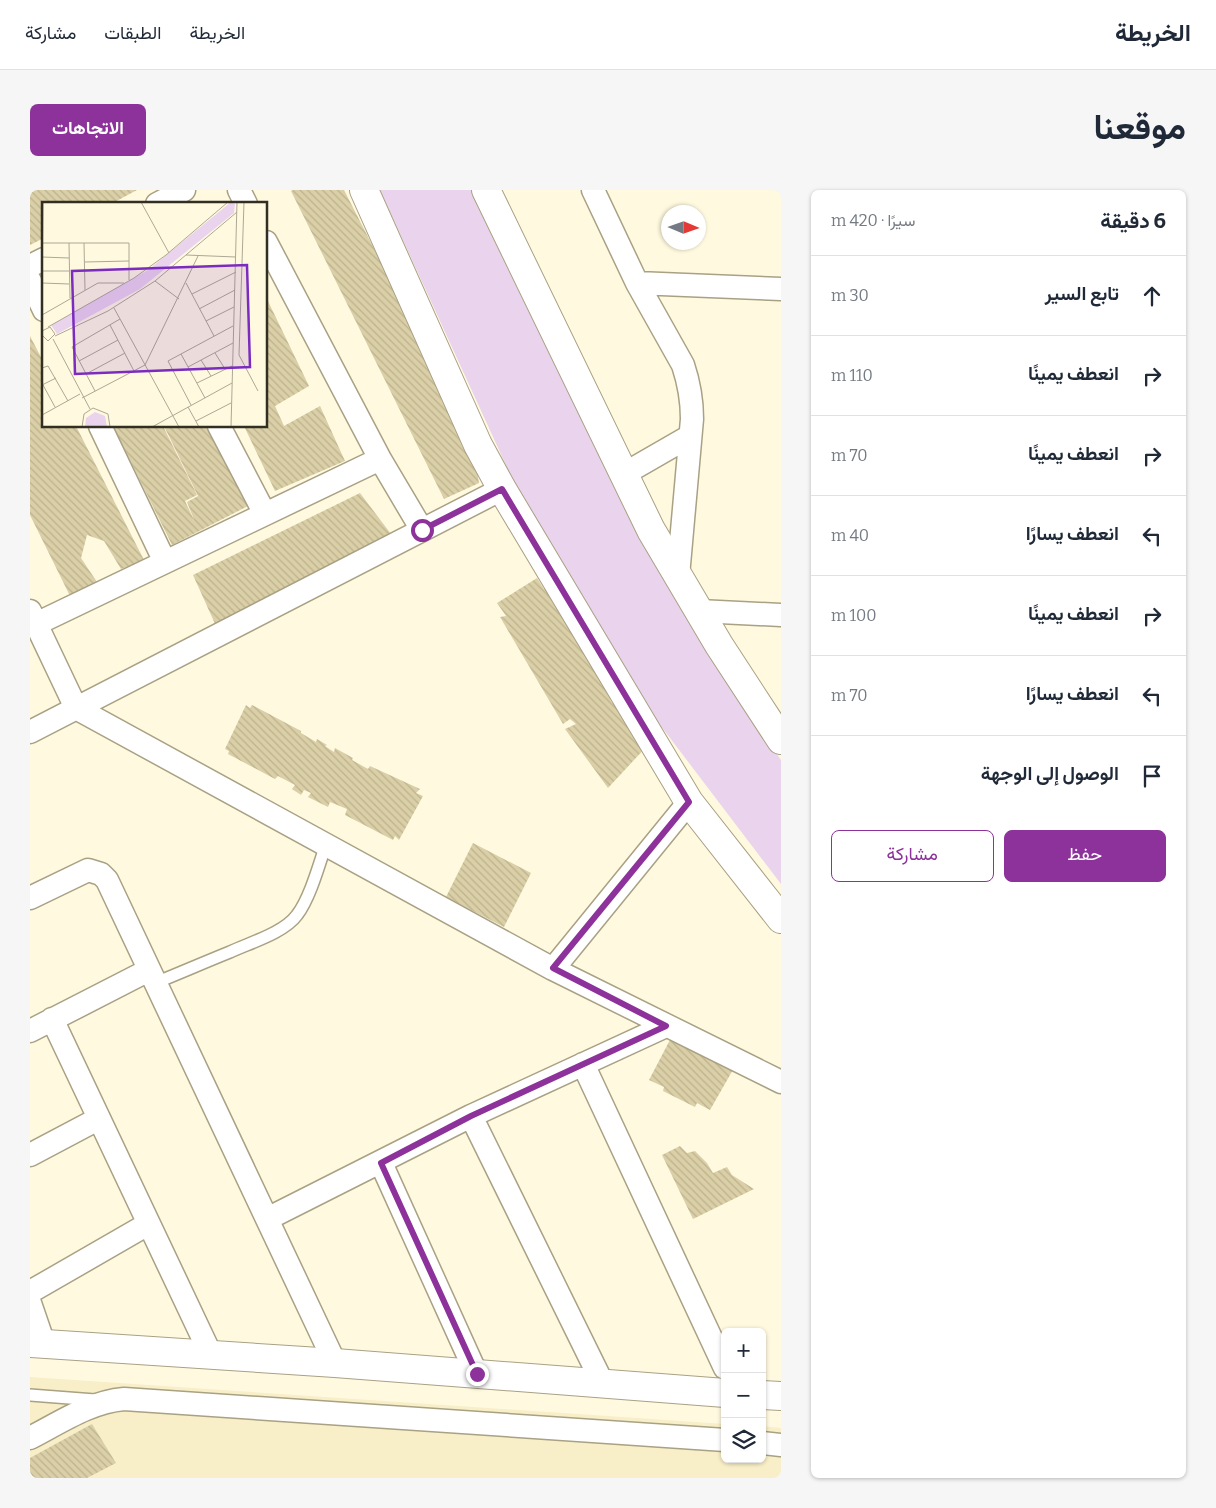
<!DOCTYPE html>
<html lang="ar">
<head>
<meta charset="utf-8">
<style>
  :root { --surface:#fff; --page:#f6f6f7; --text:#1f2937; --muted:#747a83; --line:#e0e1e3; --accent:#8d319b }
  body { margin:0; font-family:Bitter,Vazirmatn,serif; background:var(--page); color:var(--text); direction:rtl }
  .controls { position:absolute; right:15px; bottom:15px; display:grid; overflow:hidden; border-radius:8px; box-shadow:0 1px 4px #0004 }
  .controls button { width:45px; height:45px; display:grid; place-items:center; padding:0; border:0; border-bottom:1px solid var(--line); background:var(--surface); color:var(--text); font:25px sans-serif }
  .compass { position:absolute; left:631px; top:15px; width:45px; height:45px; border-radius:50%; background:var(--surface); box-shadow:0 1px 4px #0004; rotate:92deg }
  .stop { position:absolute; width:15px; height:15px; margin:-11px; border:4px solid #8d319b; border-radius:50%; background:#fff }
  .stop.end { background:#8d319b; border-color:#fff; box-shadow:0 1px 5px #0008 }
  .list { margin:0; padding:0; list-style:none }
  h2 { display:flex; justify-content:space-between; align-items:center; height:65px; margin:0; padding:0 20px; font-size:21px }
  h2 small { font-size:16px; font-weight:400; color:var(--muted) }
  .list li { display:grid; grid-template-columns:32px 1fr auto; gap:15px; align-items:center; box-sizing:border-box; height:80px; padding:0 20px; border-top:1px solid var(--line) }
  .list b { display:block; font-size:19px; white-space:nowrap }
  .list em { font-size:16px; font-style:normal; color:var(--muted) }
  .actions { display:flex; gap:10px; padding:15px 20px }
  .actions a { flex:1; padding:11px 0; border:1px solid var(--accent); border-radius:8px; text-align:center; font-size:18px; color:var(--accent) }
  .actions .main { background:var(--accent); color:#fff }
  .icon { flex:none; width:28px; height:28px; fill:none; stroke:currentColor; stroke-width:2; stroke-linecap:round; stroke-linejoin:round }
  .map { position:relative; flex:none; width:751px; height:1288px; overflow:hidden; direction:ltr; border-radius:8px }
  header { display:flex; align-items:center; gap:30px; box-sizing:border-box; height:70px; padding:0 25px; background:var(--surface); border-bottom:1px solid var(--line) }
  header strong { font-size:24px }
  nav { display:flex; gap:28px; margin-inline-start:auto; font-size:18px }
  .intro { display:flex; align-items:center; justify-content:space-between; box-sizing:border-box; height:120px; padding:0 30px }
  h1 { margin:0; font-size:35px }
  .button { padding:12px 22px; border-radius:8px; background:var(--accent); color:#fff; font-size:18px; font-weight:700 }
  main { display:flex; gap:30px; padding:0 30px }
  aside { flex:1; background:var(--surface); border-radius:8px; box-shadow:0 1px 4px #0004 }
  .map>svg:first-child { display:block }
</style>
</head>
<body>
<header>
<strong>الخريطة</strong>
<nav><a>الخريطة</a><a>الطبقات</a><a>مشاركة</a></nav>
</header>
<div class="intro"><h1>موقعنا</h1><a class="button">الاتجاهات</a></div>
<main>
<aside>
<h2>6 دقيقة<small>سيرًا · 420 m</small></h2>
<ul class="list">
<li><svg class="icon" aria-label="ahead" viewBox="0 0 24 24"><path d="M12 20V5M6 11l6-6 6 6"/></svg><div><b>تابع السير</b></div><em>30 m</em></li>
<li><svg class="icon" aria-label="right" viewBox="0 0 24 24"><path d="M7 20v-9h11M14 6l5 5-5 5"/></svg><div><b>انعطف يمينًا</b></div><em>110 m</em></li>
<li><svg class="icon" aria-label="right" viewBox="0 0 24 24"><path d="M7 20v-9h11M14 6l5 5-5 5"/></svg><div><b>انعطف يمينًا</b></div><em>70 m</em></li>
<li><svg class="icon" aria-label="left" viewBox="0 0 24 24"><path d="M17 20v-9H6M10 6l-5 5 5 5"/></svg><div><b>انعطف يسارًا</b></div><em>40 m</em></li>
<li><svg class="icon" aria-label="right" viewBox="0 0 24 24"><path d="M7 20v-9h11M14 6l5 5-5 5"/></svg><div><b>انعطف يمينًا</b></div><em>100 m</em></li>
<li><svg class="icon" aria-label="left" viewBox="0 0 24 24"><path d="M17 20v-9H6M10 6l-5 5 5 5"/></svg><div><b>انعطف يسارًا</b></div><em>70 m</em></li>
<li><svg class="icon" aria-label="arrive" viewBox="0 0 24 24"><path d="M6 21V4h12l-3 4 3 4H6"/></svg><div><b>الوصول إلى الوجهة</b></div></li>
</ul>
<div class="actions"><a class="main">حفظ</a><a>مشاركة</a></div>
</aside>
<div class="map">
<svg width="751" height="1288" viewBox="0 0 751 1288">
  <defs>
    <pattern id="building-back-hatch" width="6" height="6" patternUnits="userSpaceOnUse" patternTransform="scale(1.25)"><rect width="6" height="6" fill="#dacfa6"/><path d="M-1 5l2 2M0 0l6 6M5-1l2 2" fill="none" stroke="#bcb28f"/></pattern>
  </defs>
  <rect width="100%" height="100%" fill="#fff9e0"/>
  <path fill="#f8eec7" d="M0,1187L695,1234V1269H732V1236L751,1238V1288H0Z"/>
  <path fill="#ead3ed" d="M350,0H443L744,560L751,570V694L602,498L486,297Z"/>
  <path fill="url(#building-back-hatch)" d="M0,0H107L81,14H14V48L0,55Z
    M263,0H314L457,279L448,287L449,293L414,309L261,1Z
    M236,107L279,196L245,216L254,236L290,216L315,271L245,301L214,236H236Z
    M0,146L14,173V236H46L114,370L91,379L74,351L57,345L51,368L69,395L42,410L0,325Z
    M83,236H133L167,305L155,311L165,332L157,312L168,306L134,236H179L218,316L142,355Z
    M330,303L364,348L186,436L163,385Z
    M507,388L514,399L520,396L590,503L580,509L582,513L593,507L618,555L578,598L535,539L546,534L540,529L533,534L470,427L476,426L467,413Z
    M216,515L220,518L222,515L271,541V543L286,552L287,549L297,555L295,556L304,562L305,558L323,568L322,570L338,579L340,576L390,599L386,603L393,606L369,650L365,646L363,650L315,625L317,619L300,612L298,617L278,607L281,603L274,600L271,605L262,599L265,595L248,586L245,589L198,564L199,561L195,559Z
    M443,653L501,683L474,737L416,707Z
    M642,846L704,878L680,920L667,913L665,917L633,901L634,897L619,890Z
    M650,956L657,963L665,961L677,973L683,983L697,977L702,985L724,999L663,1029L632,965Z
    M62,1234L86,1273L57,1288H0V1268Z"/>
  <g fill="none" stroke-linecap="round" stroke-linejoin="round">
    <defs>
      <path id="service" d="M125,793C150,783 175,772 200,762C219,753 254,743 267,725C280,708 289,675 296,654
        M0,1205L65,1210"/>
      <path id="minor" d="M209,0L216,14
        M563,0L607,93L653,175C659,193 662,210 662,229L648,386
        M127,14L154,0
        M236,52L350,269L392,340
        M0,76L14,69
        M0,91L14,120
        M607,93L751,99
        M70,236L135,372
        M189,236L235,324
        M594,284L660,246
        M0,421L46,518L523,779L751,892
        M669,421L751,425
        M6,434L350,269
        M0,542L472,299
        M0,708L58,680L71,684L77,690L305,1173
        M523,779L659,612
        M22,829L181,1165
        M0,841L119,780
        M553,874L695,1178
        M441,926L573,1194
        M0,965L68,929
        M351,973L447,1185
        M237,1029L441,926L636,836
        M0,1102L118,1034
        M0,1113L14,1154
        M0,1248C31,1232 60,1212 94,1209L695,1250
        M732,1253L751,1255"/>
      <path id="tertiary" d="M334,0L448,255L472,299L659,612L751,729
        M456,0L621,340L689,455L751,550
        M0,1153L305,1173L695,1203
        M732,1205L751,1206"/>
    </defs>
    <use href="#service" stroke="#a9a184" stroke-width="14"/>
    <use href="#minor" stroke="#a9a184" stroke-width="25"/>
    <use href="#tertiary" stroke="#a9a184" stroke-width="30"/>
    <use href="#service" stroke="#fff" stroke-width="11"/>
    <use href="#minor" stroke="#fff" stroke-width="22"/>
    <use href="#tertiary" stroke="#fff" stroke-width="28"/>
  </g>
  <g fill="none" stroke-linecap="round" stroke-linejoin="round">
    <path stroke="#8d319b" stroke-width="6" d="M392,340L472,299L659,612L523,778L636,836L441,926L351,973L447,1184"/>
  </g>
  <g transform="translate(12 12)">
    <rect width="225" height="225" fill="#fff9e0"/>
    <path d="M53,210L63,214L65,225H43L44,216Z" fill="#ead3ed"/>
    <path d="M189,0L193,2L192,11L98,87L15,132L9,123L106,68Z" fill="#ead3ed"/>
    <path fill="none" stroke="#ada894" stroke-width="1" d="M99,0L127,51M202,0L197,153L216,189M0,41H87V78M27,41L28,96M42,41L43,88M144,53L194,55M0,55L27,56M43,60L87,59M0,69H27M113,79L137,97M0,81L27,82M144,81L172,134M0,86L1,0M150,92L194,70M72,106L137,225M157,107L193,88M0,113L56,81H82M164,119L192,105M68,123L92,169M6,125L92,76L124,53L186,0M0,129L8,125L13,132L6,139L0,133M13,134L66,109L113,79L195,10M11,137L48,207M173,151L183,167M139,152L163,196M159,158L169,174M37,159L76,138M146,165L191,141M0,166L6,164L26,199M44,172L83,151M155,181L190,164M0,183L14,176M1,183L13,205M53,189L30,145L78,117M40,196L103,163L156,54M149,203L126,159L191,124M146,205L157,225M0,213L38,192M154,219L189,201M40,225L42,212L51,206L66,212L68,225M110,225L190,181M189,225L195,0"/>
    <path fill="#7b2cbf" fill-opacity="0.15" stroke="#7b2cbf" stroke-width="2.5" d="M205,63L208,165L33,172L30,69Z"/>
    <rect width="225" height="225" fill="none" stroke="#312e22" stroke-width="2.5"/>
  </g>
</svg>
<div class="controls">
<button>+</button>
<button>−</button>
<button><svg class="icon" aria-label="layers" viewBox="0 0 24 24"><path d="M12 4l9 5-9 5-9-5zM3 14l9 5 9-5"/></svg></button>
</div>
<svg class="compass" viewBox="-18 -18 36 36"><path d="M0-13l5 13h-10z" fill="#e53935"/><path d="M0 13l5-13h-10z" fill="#747a83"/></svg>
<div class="stop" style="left:392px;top:340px"></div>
<div class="stop end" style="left:447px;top:1184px"></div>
</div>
</main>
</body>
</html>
